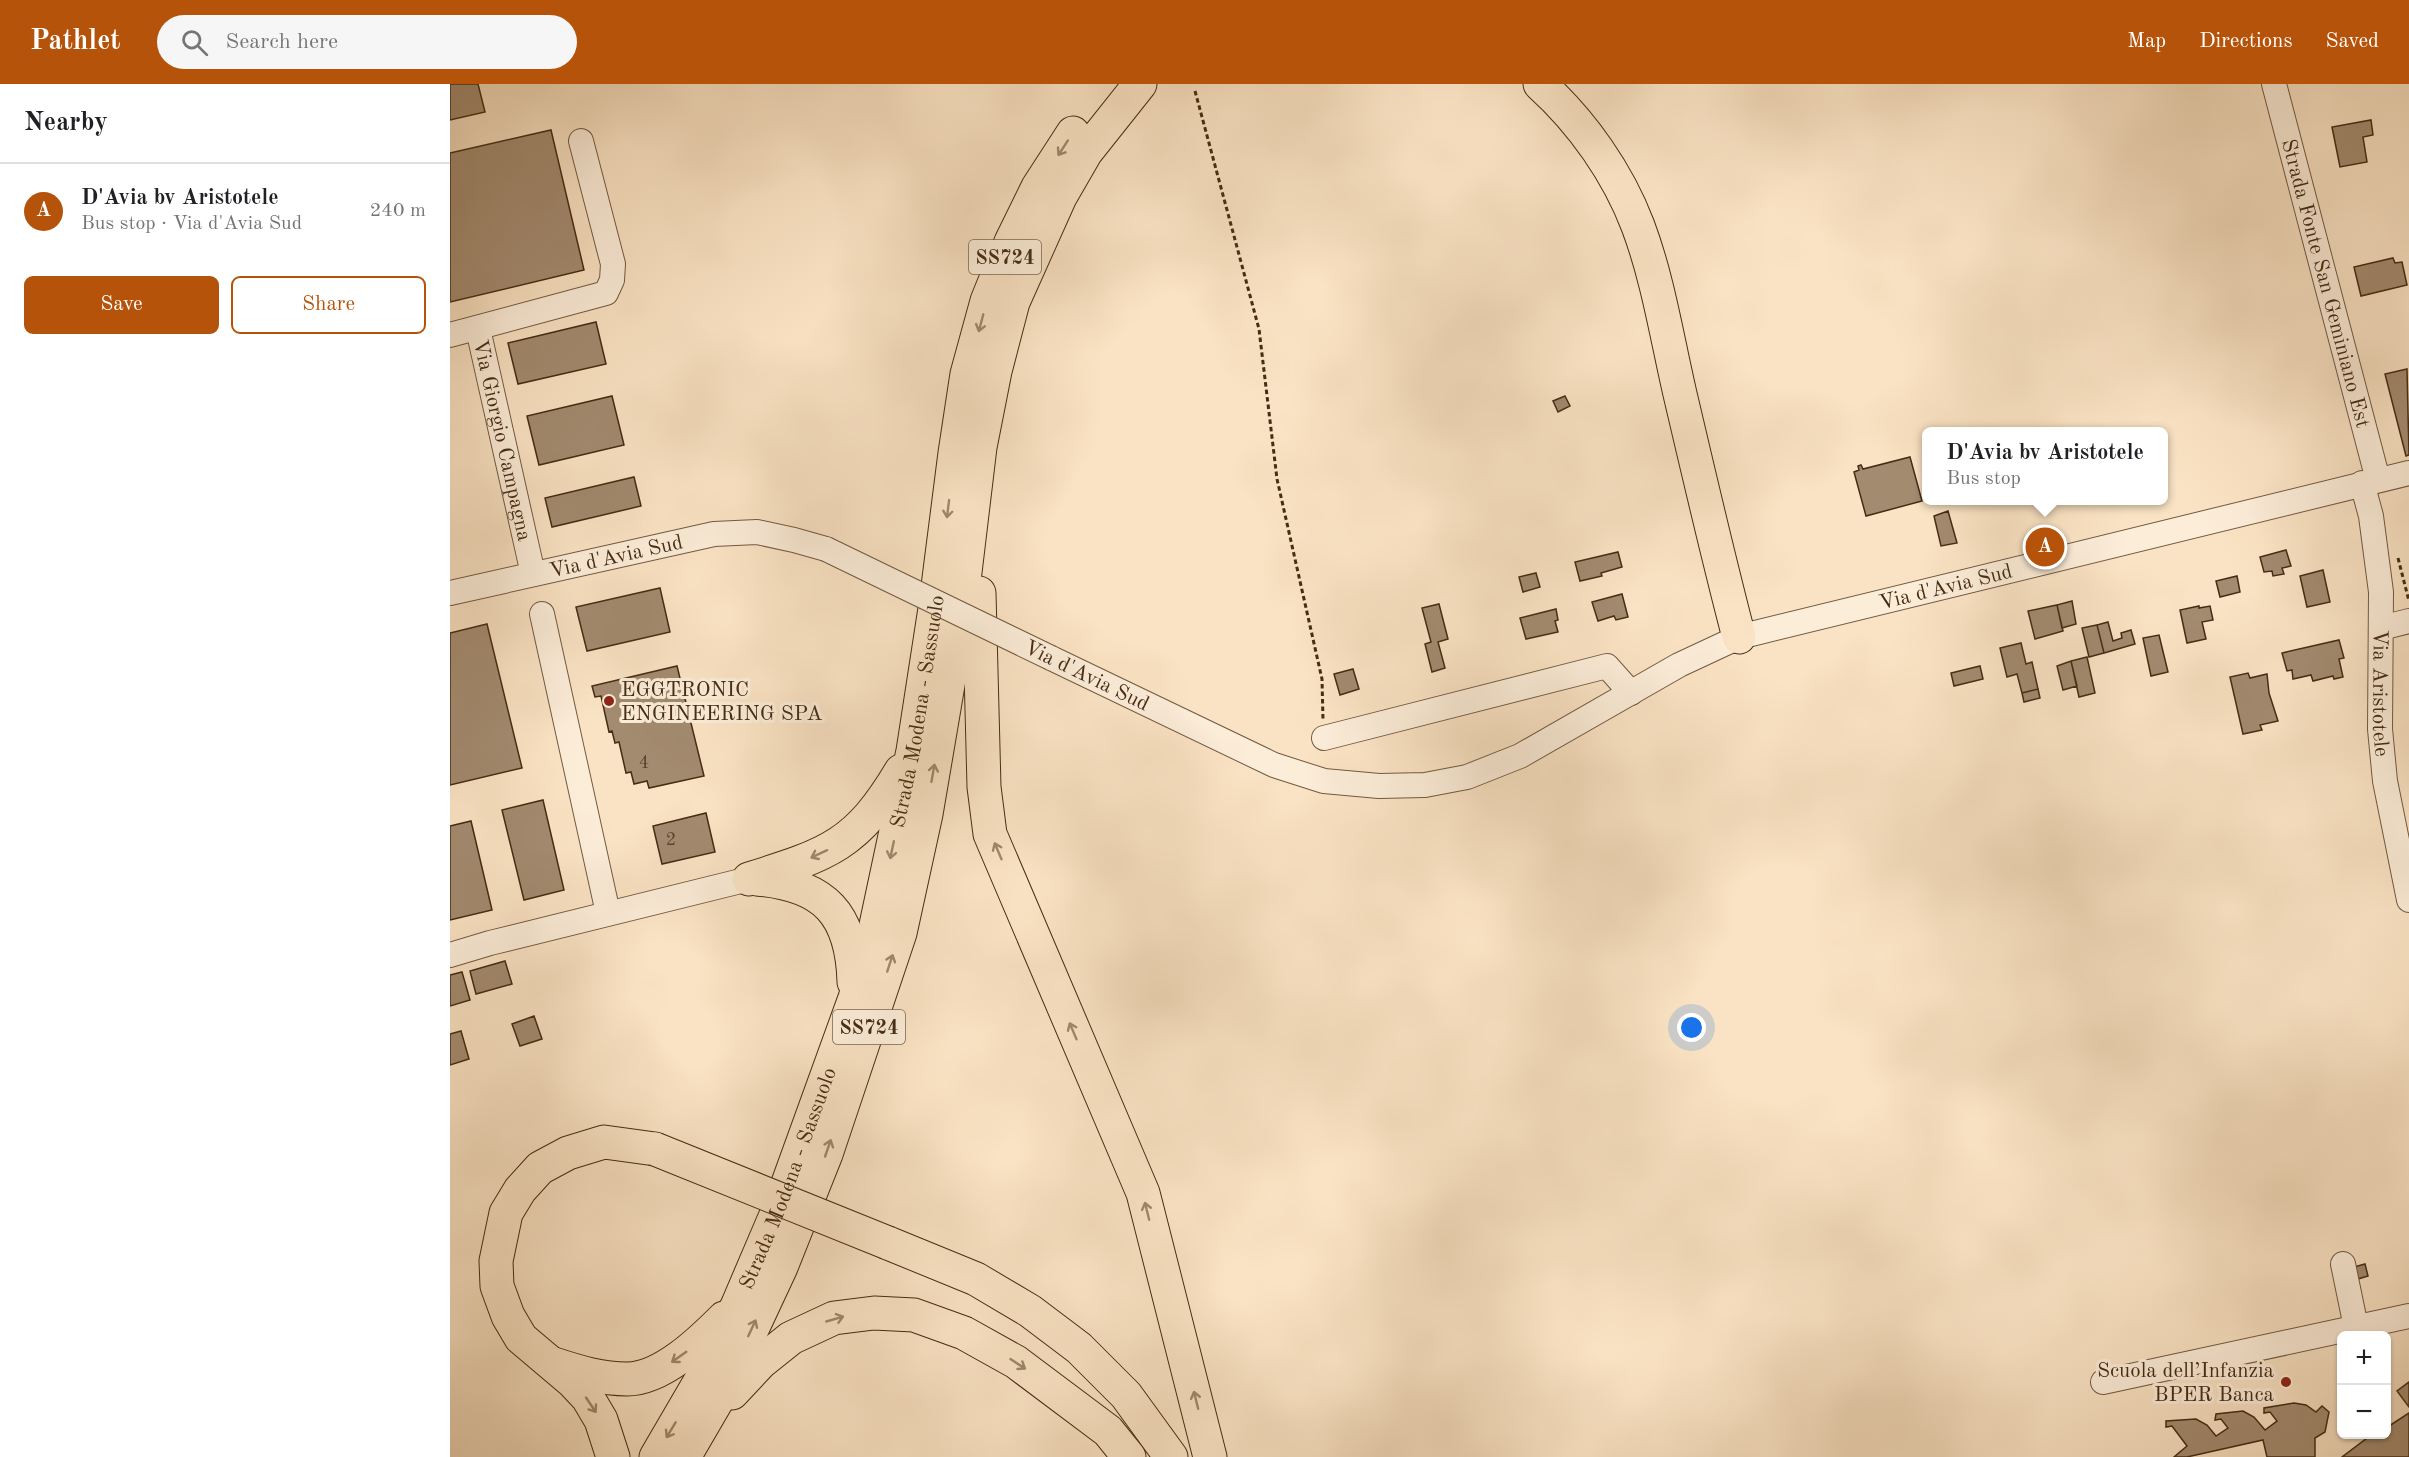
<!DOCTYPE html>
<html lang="en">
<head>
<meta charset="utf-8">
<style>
  :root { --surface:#fff; --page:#f6f6f6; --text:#202124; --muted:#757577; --line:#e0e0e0; --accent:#b45309 }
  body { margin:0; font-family:"Old Standard TT",serif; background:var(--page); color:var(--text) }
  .controls { position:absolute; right:18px; bottom:18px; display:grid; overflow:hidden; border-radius:9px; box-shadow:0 2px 4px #0004 }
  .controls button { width:54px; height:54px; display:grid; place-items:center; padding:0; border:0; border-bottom:2px solid var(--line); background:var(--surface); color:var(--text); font:30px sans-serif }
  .you { position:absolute; left:1242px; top:944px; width:21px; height:21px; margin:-15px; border:4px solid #fff; border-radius:50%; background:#1a73e8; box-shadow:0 0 0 9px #1a73e833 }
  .badge { display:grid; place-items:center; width:39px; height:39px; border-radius:50%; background:var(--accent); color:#fff; font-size:20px; font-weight:700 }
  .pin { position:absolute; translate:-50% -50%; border:3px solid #fff; box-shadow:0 2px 6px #0006 }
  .popup { position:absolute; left:1472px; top:343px; width:246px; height:78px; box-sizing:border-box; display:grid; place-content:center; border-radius:9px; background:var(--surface); filter:drop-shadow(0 2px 4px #0005); font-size:20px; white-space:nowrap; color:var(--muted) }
  .popup b { font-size:22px; color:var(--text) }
  .popup::after { content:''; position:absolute; left:50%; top:100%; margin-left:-12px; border:12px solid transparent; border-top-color:var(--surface) }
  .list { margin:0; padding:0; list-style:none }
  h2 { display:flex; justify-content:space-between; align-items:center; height:78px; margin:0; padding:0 24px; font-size:26px }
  h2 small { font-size:20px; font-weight:400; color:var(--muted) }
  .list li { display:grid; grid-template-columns:39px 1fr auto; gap:18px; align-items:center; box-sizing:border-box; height:96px; padding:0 24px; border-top:2px solid var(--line) }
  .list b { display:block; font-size:22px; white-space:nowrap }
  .list p { margin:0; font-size:20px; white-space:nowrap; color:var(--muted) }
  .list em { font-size:20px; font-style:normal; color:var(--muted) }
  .actions { display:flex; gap:12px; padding:18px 24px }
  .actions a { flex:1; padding:14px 0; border:2px solid var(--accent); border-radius:9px; text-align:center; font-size:21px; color:var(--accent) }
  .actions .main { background:var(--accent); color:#fff }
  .icon { flex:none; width:33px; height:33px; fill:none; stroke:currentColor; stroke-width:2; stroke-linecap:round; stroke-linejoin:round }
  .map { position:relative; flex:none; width:1959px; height:1373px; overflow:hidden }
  header { display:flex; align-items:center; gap:36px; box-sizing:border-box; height:84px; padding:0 30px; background:var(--accent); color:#fff }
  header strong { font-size:28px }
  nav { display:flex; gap:33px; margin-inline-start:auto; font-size:21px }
  .search { width:420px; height:54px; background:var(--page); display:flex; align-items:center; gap:15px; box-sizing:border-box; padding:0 21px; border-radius:33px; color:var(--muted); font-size:22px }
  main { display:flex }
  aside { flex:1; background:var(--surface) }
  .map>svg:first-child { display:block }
</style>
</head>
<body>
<header>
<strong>Pathlet</strong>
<div class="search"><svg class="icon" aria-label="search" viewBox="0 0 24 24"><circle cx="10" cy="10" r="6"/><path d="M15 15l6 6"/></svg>Search here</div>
<nav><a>Map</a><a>Directions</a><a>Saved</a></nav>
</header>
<main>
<aside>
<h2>Nearby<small></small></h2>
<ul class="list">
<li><span class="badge">A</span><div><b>D'Avia bv Aristotele</b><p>Bus stop · Via d'Avia Sud</p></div><em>240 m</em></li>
</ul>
<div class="actions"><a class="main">Save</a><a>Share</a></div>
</aside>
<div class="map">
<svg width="1959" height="1373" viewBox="0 0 1959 1373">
  <rect width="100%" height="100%" fill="#fae3c4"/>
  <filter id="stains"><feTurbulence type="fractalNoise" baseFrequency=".00333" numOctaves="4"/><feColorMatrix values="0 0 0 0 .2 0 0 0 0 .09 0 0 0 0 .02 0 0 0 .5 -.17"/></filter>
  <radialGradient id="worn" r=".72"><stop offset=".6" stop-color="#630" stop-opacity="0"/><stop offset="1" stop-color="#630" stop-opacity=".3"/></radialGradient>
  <path fill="#a38b70" stroke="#452c14" stroke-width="1.5" d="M0,0H28L35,28L0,36Z
    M1921,36L1923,51L1913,53L1917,78L1890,83L1882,43Z
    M101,46L134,186L0,218V69Z
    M1943,174L1945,179L1952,178L1957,201L1911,212L1904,183Z
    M146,238L156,280L68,300L58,259Z
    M1957,285L1959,371L1956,372L1935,290Z
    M162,312L174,361L89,381L77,332Z
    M1115,312L1120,322L1108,328L1103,317Z
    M1460,373L1472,417L1416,432L1404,388L1409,386L1408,382L1411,381L1413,385Z
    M184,393L191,422L102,443L95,414Z
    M1498,427L1507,459L1491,462L1484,432Z
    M1836,466L1841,482L1832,484L1834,490L1823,492L1822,487L1814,488L1810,473Z
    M1168,468L1172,483L1151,489L1152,492L1130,497L1125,478Z
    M1873,486L1880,518L1857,523L1850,492Z
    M1086,489L1090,503L1073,508L1069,493Z
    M1787,492L1790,508L1770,513L1766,497Z
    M210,504L220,548L137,567L126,523Z
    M1172,510L1178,533L1166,536L1164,532L1148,537L1142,518Z
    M1622,517L1626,540L1612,544L1607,521Z
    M989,520L998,555L988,558L995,584L982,588L975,560L981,558L972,524Z
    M1607,521L1613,547L1585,555L1578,527Z
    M1749,522V524L1760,522L1763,536L1752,538L1756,555L1737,559L1730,526Z
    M1106,525L1108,536L1105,537L1108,548L1076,555L1070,534Z
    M1658,538L1663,557L1672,554L1671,549L1681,546L1685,560L1654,569L1647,541Z
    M37,540L72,684L0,701V549Z
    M1647,541L1654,569L1639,573L1632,544Z
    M1709,551L1718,588L1701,592L1693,554Z
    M1889,556L1894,574L1889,575L1893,593L1884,595L1883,592L1863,597L1861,591L1843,595L1842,586L1837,587L1832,569Z
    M1571,559L1576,580L1582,578L1588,605L1572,609L1567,590L1557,593L1550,564Z
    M1637,573L1645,609L1629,613L1621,577Z
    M1621,577L1627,602L1613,606L1607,582Z
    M227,582L254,692L199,704L197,697L184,700L181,688L176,689L169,658L165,659L162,647L159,648L151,612L145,613L142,602Z
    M1530,582L1533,595L1504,602L1501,589Z
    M903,585L909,605L890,611L884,590Z
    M1798,589L1800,594L1817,590L1819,609L1828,637L1810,641L1812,646L1793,650L1780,593Z
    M1588,605L1590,614L1574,618L1572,609Z
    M93,716L114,806L74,816L52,726Z
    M256,729L265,768L212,780L203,742Z
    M21,737L42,826L0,836V742Z
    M55,877L62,900L26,910L20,887Z
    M12,888L20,916L0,922V891Z
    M84,932L92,955L70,962L62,940Z
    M11,947L19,975L0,981V950Z
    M1915,1180L1918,1192L1908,1195L1904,1183Z
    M1959,1298V1323L1947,1307Z
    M1844,1319L1856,1321L1866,1328L1872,1322L1879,1328L1875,1348L1865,1354V1373H1817L1813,1356L1737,1373H1724L1737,1362L1722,1342L1716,1343V1337L1746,1335L1757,1341L1766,1352L1778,1344L1771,1335L1765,1336L1766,1330L1793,1327L1804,1333L1815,1346L1827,1337L1820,1328L1814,1329V1324Z
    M1959,1329V1373H1892L1917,1354L1914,1350H1936V1344Z"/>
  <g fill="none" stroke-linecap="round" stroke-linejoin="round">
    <defs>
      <g id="minor">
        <path id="s1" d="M1824,0L1928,396"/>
        <path id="s2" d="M28,245L83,490"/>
        <path d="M0,251L156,209L162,196L163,180L131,57"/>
        <path id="s3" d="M1912,399L1921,432L1931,508L1930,645L1935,697L1959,816"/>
        <path id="s4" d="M0,509L264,450L307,448L344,456L376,465"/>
        <path d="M92,530L158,829"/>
        <path d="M1931,544L1959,537"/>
        <path id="s5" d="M601,574L824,681L874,697L929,702L975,701L1017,693L1070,672L1229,581L1289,553L1959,389"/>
        <path d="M874,654L1157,582L1181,609"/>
        <path d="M0,871L40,859L299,795"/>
        <path d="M1893,1180L1906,1243"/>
        <path d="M1653,1298L1959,1232"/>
      </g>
      <g id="highway">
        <path d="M1090,0C1132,38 1168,89 1188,142C1208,195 1217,254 1230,310C1249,391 1268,473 1289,553"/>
        <path d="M529,509L534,703L540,750L693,1109L760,1373"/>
        <path d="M299,795C379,770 407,761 451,687"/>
        <path d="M307,795C375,801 402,830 404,898"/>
        <path d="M438,1159L526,1195L580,1227L629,1264L676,1311L721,1373"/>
        <path d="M104,1280C128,1288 152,1295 177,1295C212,1295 251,1257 274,1234"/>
        <path d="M282,1309L311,1278L341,1254L384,1234L424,1229L464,1231L514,1249L566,1278L658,1347L679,1373"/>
        <path d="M163,1373L151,1336L138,1314L123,1298L71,1254L58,1232L47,1202L46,1177L56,1129L70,1106L90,1084L118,1069L154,1058L205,1065"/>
        <path id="s6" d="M206,1373L255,1289L288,1220L329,1124L405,914L425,846L463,667L486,518L505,369L517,290L537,217L561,158L588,103L623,49"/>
        <path d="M234,1373L276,1301L331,1183L376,1070L450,849L476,730L510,530L530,363L545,287L563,218L610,113L636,68L690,0"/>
      </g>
    </defs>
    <use href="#minor" stroke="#725a40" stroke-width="26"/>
    <use href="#highway" stroke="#452c14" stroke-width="35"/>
    <path stroke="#452c14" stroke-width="3" stroke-dasharray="4.5 3" stroke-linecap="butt" d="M745,7L809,245L827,395L872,595L873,636
      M1948,474L1959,517"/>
    <use href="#minor" stroke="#fcedd9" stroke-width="24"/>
    <use href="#highway" stroke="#fae3c4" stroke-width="33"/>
    <defs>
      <path id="minor-bridge" d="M376,465L601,574"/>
      <path id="highway-bridge" d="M205,1065L438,1159"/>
    </defs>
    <use href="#minor-bridge" stroke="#725a40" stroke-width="26" stroke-linecap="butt"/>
    <use href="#highway-bridge" stroke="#452c14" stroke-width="35" stroke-linecap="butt"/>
    <use href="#minor-bridge" stroke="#fcedd9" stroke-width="24"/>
    <use href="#highway-bridge" stroke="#fae3c4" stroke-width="33"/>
  </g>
  <defs><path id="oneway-shaft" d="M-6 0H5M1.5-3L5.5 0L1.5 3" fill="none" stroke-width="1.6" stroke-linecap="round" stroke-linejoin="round" transform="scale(1.5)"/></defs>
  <g stroke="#a0886c">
    <use href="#oneway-shaft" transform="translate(613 64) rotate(123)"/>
    <use href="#oneway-shaft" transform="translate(531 239) rotate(105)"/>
    <use href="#oneway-shaft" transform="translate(498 425) rotate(97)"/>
    <use href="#oneway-shaft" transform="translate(483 689) rotate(-80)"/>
    <use href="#oneway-shaft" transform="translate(442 766) rotate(102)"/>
    <use href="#oneway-shaft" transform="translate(548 767) rotate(-113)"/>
    <use href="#oneway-shaft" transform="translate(369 770) rotate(155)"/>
    <use href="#oneway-shaft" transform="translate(440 879) rotate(-72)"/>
    <use href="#oneway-shaft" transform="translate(623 947) rotate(-113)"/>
    <use href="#oneway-shaft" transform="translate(378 1064) rotate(-71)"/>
    <use href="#oneway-shaft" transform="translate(697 1127) rotate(-104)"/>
    <use href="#oneway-shaft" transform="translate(385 1235) rotate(-16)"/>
    <use href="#oneway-shaft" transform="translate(302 1244) rotate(-65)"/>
    <use href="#oneway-shaft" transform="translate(229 1273) rotate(145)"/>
    <use href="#oneway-shaft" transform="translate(568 1280) rotate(33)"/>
    <use href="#oneway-shaft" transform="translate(746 1316) rotate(-104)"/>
    <use href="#oneway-shaft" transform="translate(141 1321) rotate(56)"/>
    <use href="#oneway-shaft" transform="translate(221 1346) rotate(121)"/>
  </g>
  <g fill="#8f2418" stroke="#fcedd9" stroke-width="2">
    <circle cx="159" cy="617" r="6"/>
    <circle cx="1836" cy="1298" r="6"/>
  </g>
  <g text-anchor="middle" stroke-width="6" stroke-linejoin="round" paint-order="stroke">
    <g font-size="18" fill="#5c442b">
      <text x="194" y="684">4</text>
      <text x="221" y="761">2</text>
    </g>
    <g fill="#fcedd9" stroke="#7c664f" stroke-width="1.5">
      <rect x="519" y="156" width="72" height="34" rx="4.5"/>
      <rect x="383" y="926" width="72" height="34" rx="4.5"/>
    </g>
    <g font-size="20" font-weight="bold" fill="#452c14">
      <text x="555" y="180">SS724</text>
      <text x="419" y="950">SS724</text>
    </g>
    <g font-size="21" fill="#452c14" stroke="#fcedd9">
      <text dy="7" stroke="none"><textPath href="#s1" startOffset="206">Strada Fonte San Geminiano Est</textPath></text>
      <text dy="7" stroke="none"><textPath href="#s2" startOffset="114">Via Giorgio Campagna</textPath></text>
      <text dy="7" stroke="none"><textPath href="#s4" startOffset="170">Via d'Avia Sud</textPath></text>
      <text dy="7" stroke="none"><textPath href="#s5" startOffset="963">Via d'Avia Sud</textPath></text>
      <text transform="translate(637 591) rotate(26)" y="7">Via d'Avia Sud</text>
      <text dy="7" stroke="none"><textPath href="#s3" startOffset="212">Via Aristotele</textPath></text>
      <text dy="7" stroke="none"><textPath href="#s6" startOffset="795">Strada Modena - Sassuolo</textPath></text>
      <text dy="7" stroke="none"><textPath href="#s6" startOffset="309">Strada Modena - Sassuolo</textPath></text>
    </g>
    <g font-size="21" fill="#452c14" stroke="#fcedd9" text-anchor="start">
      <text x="171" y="612">EGGTRONIC<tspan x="171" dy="24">ENGINEERING SPA</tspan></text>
      <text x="1824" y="1293" text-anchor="end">Scuola dell’Infanzia<tspan x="1824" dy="24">BPER Banca</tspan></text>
    </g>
  </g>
  <rect width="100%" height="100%" filter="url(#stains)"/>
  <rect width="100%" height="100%" fill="url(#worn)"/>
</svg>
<div class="controls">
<button>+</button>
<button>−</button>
</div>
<div class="you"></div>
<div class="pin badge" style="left:1595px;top:463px">A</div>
<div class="popup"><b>D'Avia bv Aristotele</b>Bus stop</div>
</div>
</main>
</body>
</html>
